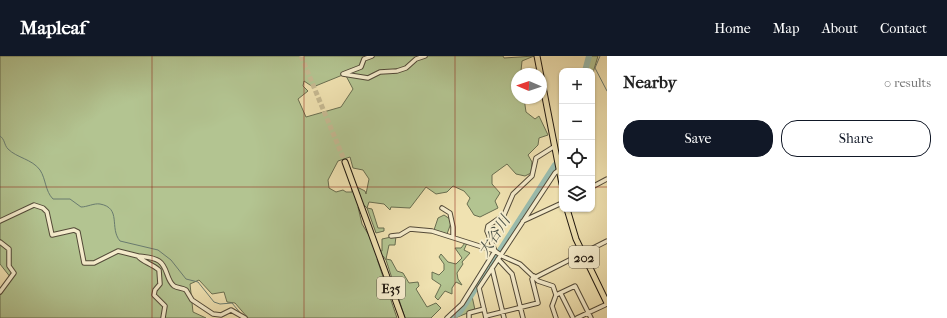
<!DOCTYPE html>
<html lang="en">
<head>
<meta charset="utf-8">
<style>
  :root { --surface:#fff; --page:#f6f6f6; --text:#222; --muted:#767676; --line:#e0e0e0; --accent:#111827 }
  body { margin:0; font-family:"IM FELL French Canon","Noto Serif JP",serif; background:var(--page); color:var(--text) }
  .controls { position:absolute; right:12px; top:12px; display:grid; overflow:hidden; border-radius:8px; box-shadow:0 1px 3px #0004 }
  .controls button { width:36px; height:36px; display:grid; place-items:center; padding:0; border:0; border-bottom:1px solid var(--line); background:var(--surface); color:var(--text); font:20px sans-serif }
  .compass { position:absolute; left:511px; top:12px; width:36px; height:36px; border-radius:50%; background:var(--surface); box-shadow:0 1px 3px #0004; rotate:272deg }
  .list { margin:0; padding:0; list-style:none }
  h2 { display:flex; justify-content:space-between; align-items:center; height:52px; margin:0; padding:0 16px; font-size:17px }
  h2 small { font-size:13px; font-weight:400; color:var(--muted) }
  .actions { display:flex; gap:8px; padding:12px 16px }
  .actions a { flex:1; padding:9px 0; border:1px solid var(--accent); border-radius:16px; text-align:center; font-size:14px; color:var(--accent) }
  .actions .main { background:var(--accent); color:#fff }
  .icon { flex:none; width:22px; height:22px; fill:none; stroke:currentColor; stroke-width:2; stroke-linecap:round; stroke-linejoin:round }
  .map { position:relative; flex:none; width:607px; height:262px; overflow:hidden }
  header { display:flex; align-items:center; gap:24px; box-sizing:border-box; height:56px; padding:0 20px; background:var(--accent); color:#fff }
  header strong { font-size:19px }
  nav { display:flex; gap:22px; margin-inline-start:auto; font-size:14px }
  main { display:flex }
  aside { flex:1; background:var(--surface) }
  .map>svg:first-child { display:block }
</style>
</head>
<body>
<header>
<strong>Mapleaf</strong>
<nav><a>Home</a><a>Map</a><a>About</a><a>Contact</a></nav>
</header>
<main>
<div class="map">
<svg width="607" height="262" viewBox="0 0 607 262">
  <rect width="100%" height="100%" fill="#f0e2b1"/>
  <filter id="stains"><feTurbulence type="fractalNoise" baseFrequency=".005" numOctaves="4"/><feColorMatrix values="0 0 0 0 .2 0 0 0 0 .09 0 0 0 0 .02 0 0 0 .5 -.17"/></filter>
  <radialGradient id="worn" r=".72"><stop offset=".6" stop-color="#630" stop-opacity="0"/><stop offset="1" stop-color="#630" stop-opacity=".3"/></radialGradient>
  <path fill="#b3c491" stroke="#696e50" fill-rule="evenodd" d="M0,0H503L504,2L534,0L522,5L521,15H525L526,17L517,18V42H524L526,56L535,63L539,60L548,79L539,82L538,89L528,99L532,106L531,117L525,120L516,118L507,108L492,119V128L500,137L495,145L498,152L480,161L474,159L467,148L470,142L464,135L453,130L447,136L436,138L426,131L410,152L391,151L390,154L384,148L369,146L367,152L372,153L378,172H384V175L376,177L367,152L364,149L358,151L362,168L370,181L375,180L376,195H382V183L396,180L395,189H389L386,203L391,204L397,215L403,217L409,227L418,226L419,230L416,233L427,251L436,247L441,252L431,262H405L386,204L383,200L377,203L397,262H248L235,247L227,246L224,236L212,238L199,224L190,228L193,256L206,262H0V239L11,222L0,208ZM345,18L353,33L341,51L306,61L298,43L308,35L303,30L304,25L313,31ZM350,101L353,112L363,114L369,123L366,138L365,135L357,131L352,133V136H346L343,134L336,136L329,132L328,124L338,105Z
    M591,0H598L592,20V15H586Z
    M444,159L450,163L451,167L447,178L434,174L438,162Z
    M465,187H467L464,194L470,197L462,206L463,208L457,217L458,223L462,229L456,226L452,232V238L445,235L438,244L435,241L441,229L432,223V216L439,219L444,214V208L439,201L441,198L448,206L456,208L462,202L455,192H461Z
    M472,240L475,254L455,262L457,261Z"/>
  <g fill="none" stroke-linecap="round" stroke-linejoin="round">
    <path stroke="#697b6f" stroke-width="1" d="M600,0L595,12L607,35
      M0,80C5,83 4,89 8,93C17,102 32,103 40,114C46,123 45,135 53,143H70L81,151C87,151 94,147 100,148C122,152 109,172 120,185L158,194L171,204L186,223L198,226L214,246L220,248L232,247L242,259"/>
    <path stroke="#9abdaf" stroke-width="6" d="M585,15L589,0
      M561,99L562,97
      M450,262L459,257L466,247L555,109"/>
    <path stroke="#c6b991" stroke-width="5" stroke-dasharray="5 2.5" stroke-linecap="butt" d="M301,0L345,106"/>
    <defs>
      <path id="minor" d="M372,0L364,3L361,11L343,18L368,22L380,16L397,15L406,12L416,3L425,0
        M592,131L607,123
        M442,152L450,157L453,171V181
        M0,165L34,149L43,152L47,156L52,179L74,174L78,176L84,207H94L118,195L138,200
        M523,165L562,147
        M391,180L400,179L410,173L432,175L495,195
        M0,186L9,193V210L14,217L0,236
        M495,195L487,175L488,170L504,159L513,138L532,120L536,102L555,90
        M498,203L512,218L523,262
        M492,212L504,262
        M536,221L607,185
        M561,238L573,262
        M556,239L575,230L591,262
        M486,260L538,247L532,223L534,220
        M163,262L165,250L154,239L155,234L160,228L159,214C152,208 141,205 138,200C145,201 153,201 159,205C168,211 166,224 174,230C177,232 183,232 186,234L192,244L213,258L221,259L231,254L245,262
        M447,262L462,248L495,195L502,200L520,208L538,225L553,230L556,239L552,250L556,262
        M469,262V257L484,253
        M486,262L479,232L555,117L559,114
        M577,262L607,248"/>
      <path id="highway" d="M537,0L562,128
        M345,106L402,262
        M567,153L576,183L607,247"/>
    </defs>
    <use href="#minor" stroke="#534a38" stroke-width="5.5"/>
    <use href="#highway" stroke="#1f170f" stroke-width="7"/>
    <use href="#minor" stroke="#f5eccc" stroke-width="3.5"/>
    <use href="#highway" stroke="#f0e2b1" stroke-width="5"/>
  </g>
  <path fill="none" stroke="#8f2418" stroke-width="1" stroke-opacity="0.55" d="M152,0V262M304,0V262M455,0V262M0,131H562M592,131H607"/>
  <g text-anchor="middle" stroke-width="3.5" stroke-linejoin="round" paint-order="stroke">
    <g fill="#f5eccc" stroke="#5f5748" stroke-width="1">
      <rect x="569" y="190" width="30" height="22" rx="3"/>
      <rect x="377" y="221" width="28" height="22" rx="3"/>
    </g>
    <g font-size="13" font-weight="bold" fill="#1f170f">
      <text x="584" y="206">202</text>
      <text x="391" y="237">E35</text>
    </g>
    <g font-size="15" font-style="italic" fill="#4a5147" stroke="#f5eccc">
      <text transform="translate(494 180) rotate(-57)" y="5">大谷川</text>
    </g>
  </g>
  <rect width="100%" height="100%" filter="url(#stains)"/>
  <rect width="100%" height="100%" fill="url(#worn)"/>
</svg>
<div class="controls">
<button>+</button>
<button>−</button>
<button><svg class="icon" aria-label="locate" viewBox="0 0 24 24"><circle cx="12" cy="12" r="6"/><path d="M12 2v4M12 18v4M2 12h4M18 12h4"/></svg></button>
<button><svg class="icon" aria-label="layers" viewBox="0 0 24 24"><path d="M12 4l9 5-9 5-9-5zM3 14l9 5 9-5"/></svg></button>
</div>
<svg class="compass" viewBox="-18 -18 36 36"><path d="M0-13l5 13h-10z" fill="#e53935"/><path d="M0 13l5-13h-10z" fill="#767676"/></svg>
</div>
<aside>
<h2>Nearby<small>0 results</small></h2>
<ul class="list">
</ul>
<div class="actions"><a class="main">Save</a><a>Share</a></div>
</aside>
</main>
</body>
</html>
